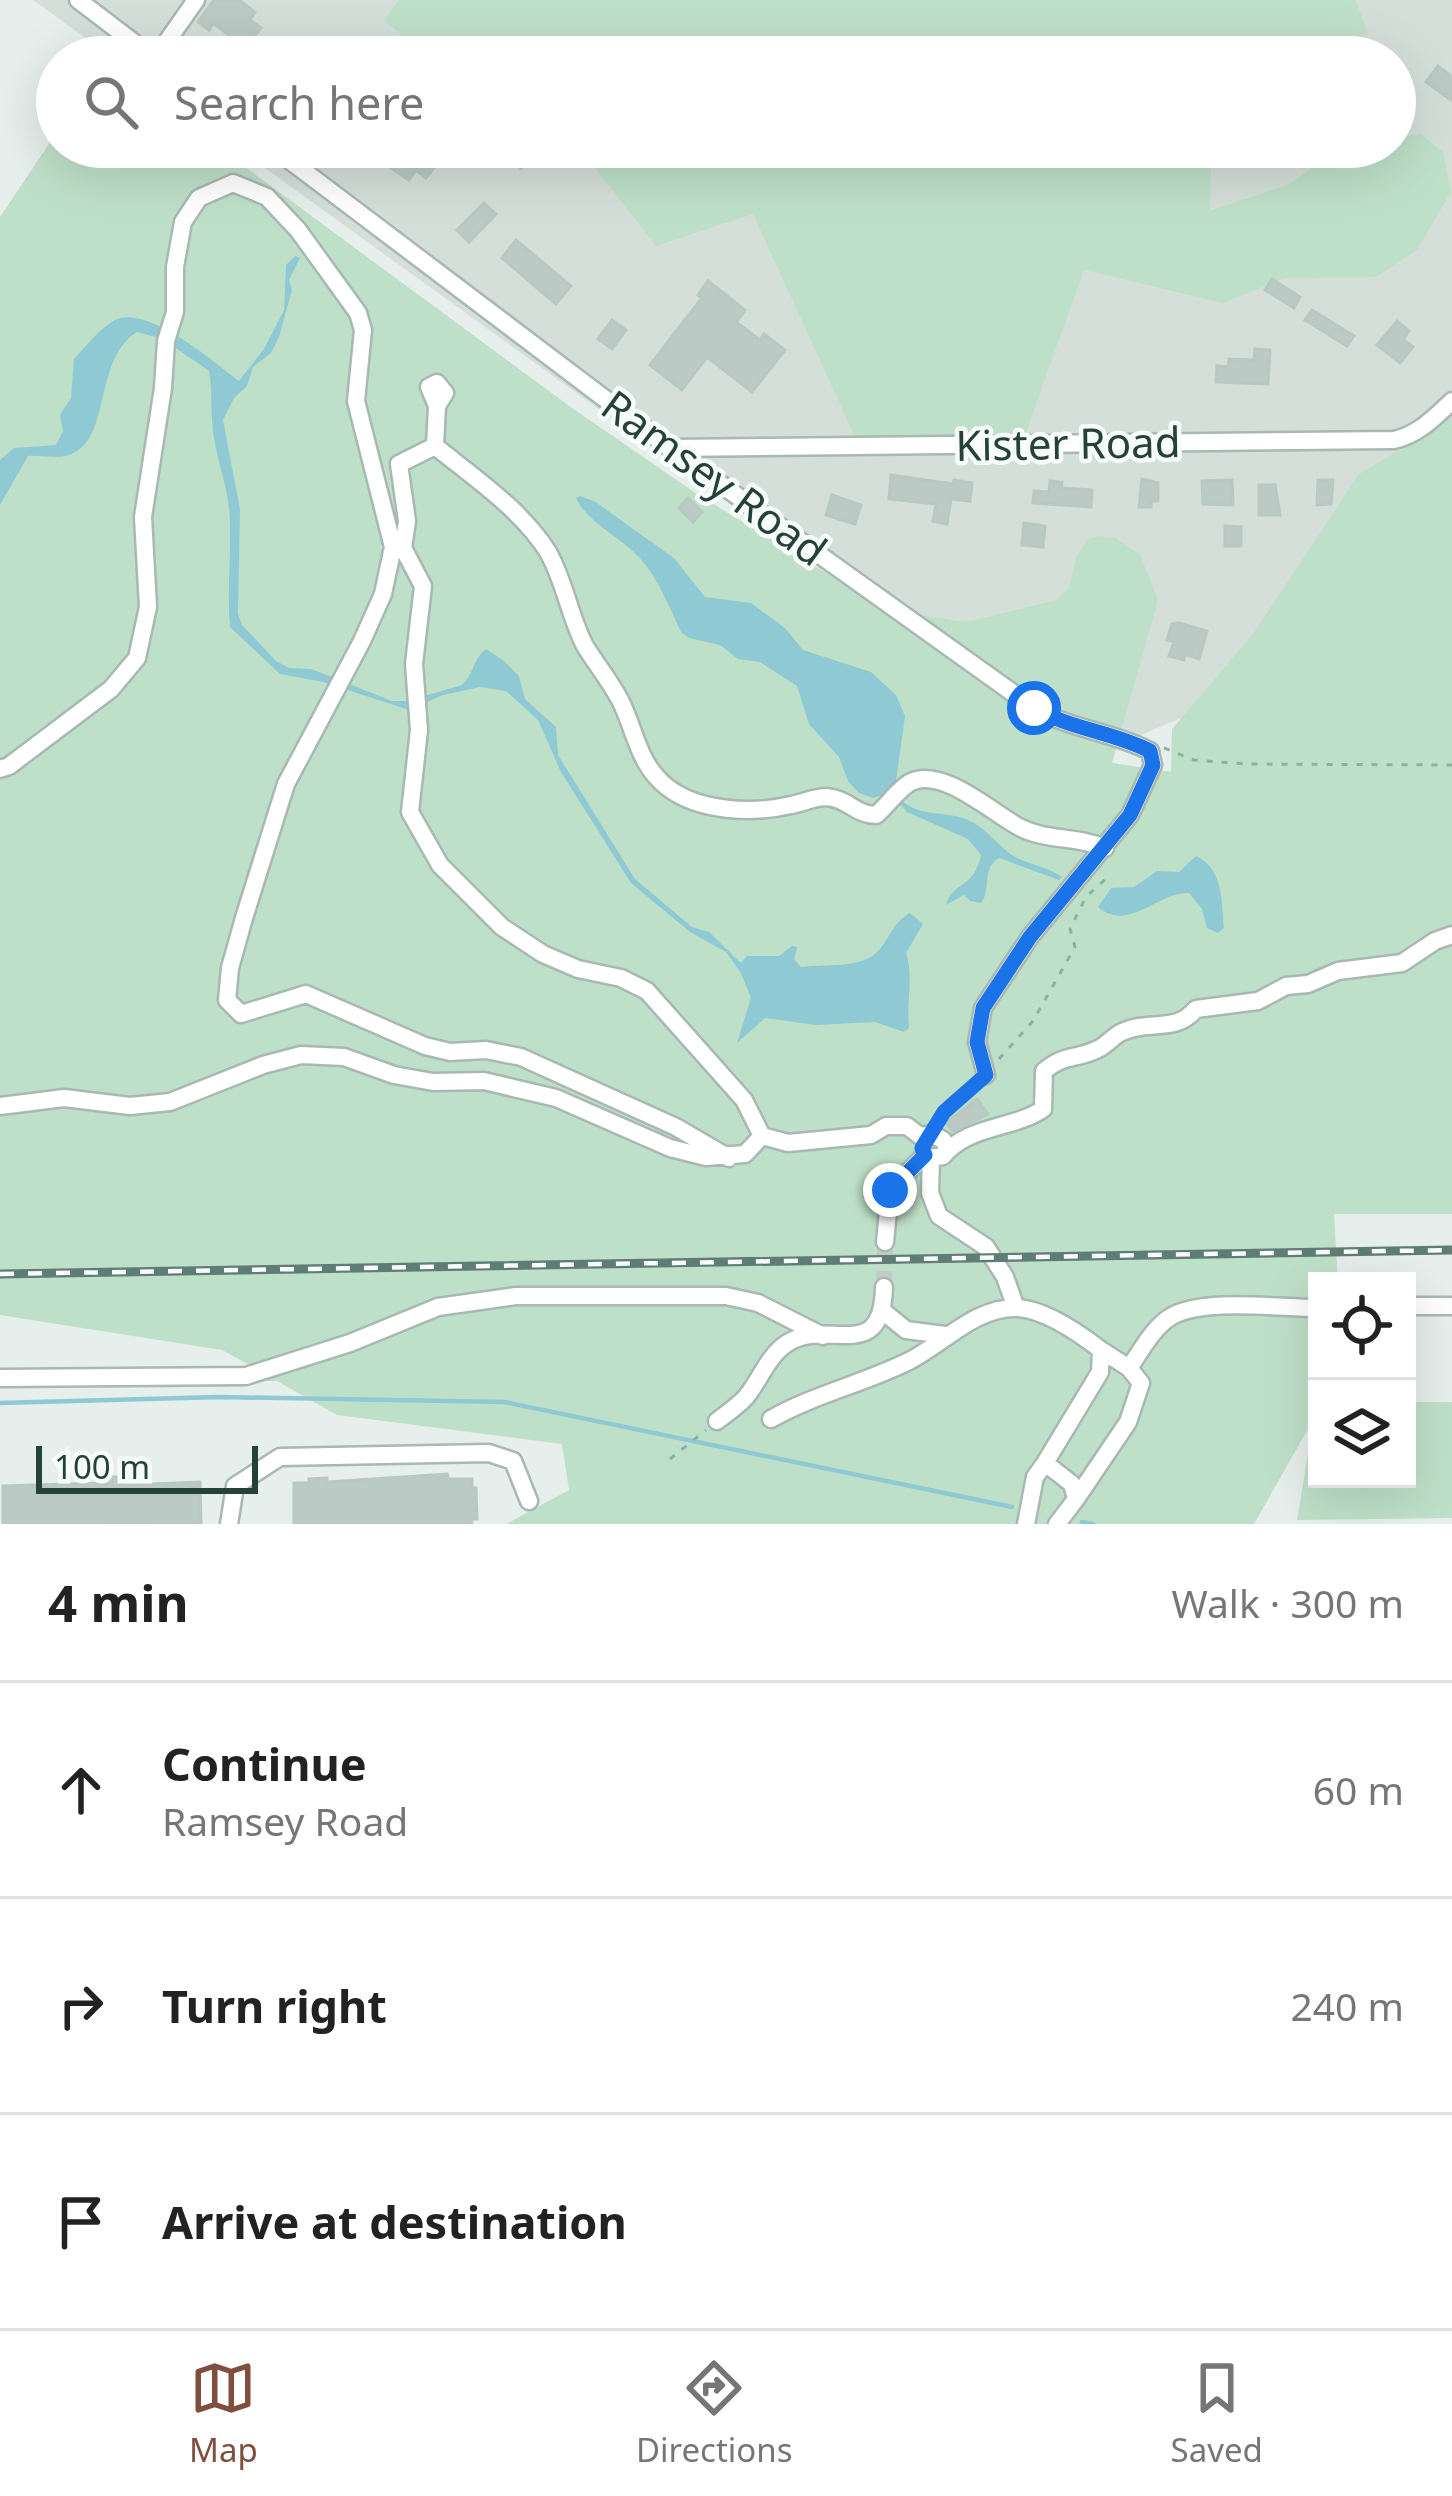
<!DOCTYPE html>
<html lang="en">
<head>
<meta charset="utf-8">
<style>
  :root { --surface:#fff; --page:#f2f2f2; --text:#222; --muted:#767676; --line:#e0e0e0; --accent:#804e3d }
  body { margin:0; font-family:"Noto Sans",sans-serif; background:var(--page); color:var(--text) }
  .controls { position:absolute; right:36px; bottom:36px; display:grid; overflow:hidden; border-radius:0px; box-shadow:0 12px 48px #0002 }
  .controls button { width:108px; height:108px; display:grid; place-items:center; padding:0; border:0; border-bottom:3px solid var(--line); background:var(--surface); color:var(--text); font:60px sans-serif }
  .scale { position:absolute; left:36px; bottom:30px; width:222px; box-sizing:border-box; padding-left:12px; border:6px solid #24423a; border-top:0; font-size:33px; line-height:42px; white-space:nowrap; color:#24423a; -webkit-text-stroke:9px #f7fbf9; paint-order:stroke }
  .stop { position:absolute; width:36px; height:36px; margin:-27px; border:9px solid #1a73e8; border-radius:50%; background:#fff }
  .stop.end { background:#1a73e8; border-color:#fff; box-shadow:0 3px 12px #0008 }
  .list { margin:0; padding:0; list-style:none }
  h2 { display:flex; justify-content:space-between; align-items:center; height:156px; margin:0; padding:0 48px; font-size:51px }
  h2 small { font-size:39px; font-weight:400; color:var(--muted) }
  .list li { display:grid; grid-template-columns:78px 1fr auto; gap:36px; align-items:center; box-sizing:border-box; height:216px; padding:0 48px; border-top:3px solid var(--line) }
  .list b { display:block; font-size:45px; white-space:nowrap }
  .list p { margin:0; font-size:39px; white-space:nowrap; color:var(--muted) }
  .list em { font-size:39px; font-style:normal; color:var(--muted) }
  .icon { flex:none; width:66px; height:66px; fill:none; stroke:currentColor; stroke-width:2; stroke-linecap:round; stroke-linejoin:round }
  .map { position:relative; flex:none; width:1452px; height:1524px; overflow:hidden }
  .search { position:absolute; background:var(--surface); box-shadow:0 12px 48px #0002; left:36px; right:36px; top:36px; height:132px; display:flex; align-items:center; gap:30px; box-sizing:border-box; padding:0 42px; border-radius:66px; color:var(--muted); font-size:45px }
  .sheet { height:804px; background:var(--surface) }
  nav { display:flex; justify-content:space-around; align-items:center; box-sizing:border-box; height:168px; border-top:3px solid var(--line); background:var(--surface); font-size:33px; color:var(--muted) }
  nav a { display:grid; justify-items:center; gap:6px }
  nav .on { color:var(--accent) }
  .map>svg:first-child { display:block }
</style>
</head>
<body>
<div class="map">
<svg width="1452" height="1524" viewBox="0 0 1452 1524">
  <rect width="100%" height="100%" fill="#e6efeb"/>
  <path fill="#d4dfda" d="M33,0H1452V439L1234,696L1083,759L236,147H1395V57H112Z"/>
  <path fill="#bfe0c8" d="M399,0H1356L1367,32L1340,57H427L384,20Z
    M57,132V147H218L572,408L697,494L888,611L966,622L1057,600L1069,588L1076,557L1087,540L1097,536L1115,538L1140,554L1158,600L1112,763L1171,772L1172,729L1253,634L1359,474L1413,442L1452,392V1214H1334L1338,1281H1317V1479H1407V1402H1452V1518L1297,1520L1314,1418L1254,1524H506L569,1490L562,1444L337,1415L277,1381H267L266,1374L222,1350L0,1315V217Z
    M1421,134L1443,152L1451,192L1417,250L1376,277L1285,278L1223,303L1084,270L1024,438L855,437L753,214L656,246L579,147H1223L1211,167L1210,211L1290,184L1338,148L1395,147V138Z"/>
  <path fill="#8ec9d4" d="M295,256L300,258L289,280L292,290L279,337L271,353L253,367L247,386L234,398L223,420L240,509L238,614L242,625L276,661L289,668L311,669L392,701H408L462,685C474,675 472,660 486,649L504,661L519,676L525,699L556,727L558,755L635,879L692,927L709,932L741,963L747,956H779L792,946L797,947L794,959L801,967C823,964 862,969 878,951C891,937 892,923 910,913L923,924L906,953C914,979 906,1001 909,1028L904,1032L875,1022L816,1025L765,1018L737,1043L751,998L741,973L726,952L690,932L631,883L561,772L538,720L506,691L480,687L443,695L409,710L323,682L280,674L230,627C227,592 231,558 230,523C230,487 213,454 212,419C211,402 212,388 209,371L163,339L137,332C94,359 111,434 74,453C62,460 42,455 28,456L0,505V460L14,448L56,445L63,431L60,415L71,398L74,359C86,346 100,328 115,320C147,304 214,362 239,381L264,349L284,310L286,265Z
    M580,496L594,501L674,558L705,597L751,603L785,628L803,650L871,672L896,695L905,716L896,781L885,794L873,798L859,793L848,781L839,757L809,724L797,686L760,662L738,659L720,645L689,638L681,632C669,606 658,578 639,557C620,537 587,522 576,498Z
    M903,802C923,817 943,811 966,819C987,827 999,849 1019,859C1035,866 1048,867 1062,877L1059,880L999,858C981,868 992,889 981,903L970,901L964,895L946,905C952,882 974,889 981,855L968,839L907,812L900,804Z
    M1196,856C1224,869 1221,901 1224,928L1218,933L1207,928L1202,909L1189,893C1157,892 1129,933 1098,907L1111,888L1134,887L1157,871L1179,872Z"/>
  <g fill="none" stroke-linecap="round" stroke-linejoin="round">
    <path stroke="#8ec9d4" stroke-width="4.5" d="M0,1403L219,1397L504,1402L1012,1507
      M1082,1522L1093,1524"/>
  </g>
  <path fill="#bbcac4" stroke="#b8c9c2" stroke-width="3" d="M214,0H239L255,12L250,20L261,28L250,42L242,37L238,42L213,23L209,30L198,22Z
    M1438,66L1452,77V101L1426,82Z
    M359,147H429L424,156L436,165L426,178L416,170L409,180Z
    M518,147H537L521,169L508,160Z
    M484,203L496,214L469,242L457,230Z
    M516,240L571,286L556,304L502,258Z
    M1272,279L1300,297L1294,308L1265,290Z
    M708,281L745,310L736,322L760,340L764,334L785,350L752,392L707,357L682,390L650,365L702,298L698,295Z
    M1312,310L1354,336L1347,346L1305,320Z
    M612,320L626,330L612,349L598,339Z
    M1397,321L1409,331L1403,339L1413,347L1400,363L1377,345Z
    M1255,349L1270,350L1268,384L1216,382L1217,366L1228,367L1229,359L1254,360Z
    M891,475L953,484L954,480L972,483L970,501L951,499L947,524L933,521L936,504L889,499Z
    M1142,479L1158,483V501H1151V507H1139Z
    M1232,480L1233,505L1203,504L1202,481Z
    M1318,480H1333L1331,504L1317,505Z
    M1050,481L1062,482L1061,488L1092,490L1091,507L1033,503L1034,491L1049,492Z
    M1259,485H1275L1280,515H1259Z
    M832,495L861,505L855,524L826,515Z
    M688,498L702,512L693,522L679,508Z
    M1024,523L1045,526L1043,547L1022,545Z
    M1225,526L1241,527V546H1225Z
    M1179,623L1207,631L1199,659L1185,654L1184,660L1169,656L1174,642L1167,640L1172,624Z
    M977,1099L988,1114L953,1131L946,1123Z
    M447,1474L449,1479H472V1488H476L477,1519H471L472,1524H294V1483H309V1479L327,1478V1482Z
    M105,1477H118L119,1483L126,1485L200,1482L201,1523L3,1524V1486L105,1483Z"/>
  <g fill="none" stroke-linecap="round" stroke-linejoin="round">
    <path stroke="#bfccc8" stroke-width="16" stroke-dasharray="16 8" stroke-linecap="butt" d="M884,1287L885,1242"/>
    <defs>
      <path id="minor" d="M78,0L153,57
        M156,57L196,0
        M272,147L670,448L1034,708C1070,729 1113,732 1150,751L1153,765L1130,815L1030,937L983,1008L977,1042L986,1075
        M437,406L445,393L437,383L429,387L437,406L435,446L399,464L407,521L403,548L423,586L414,664L419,730L410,812L440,865L502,927L543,954L578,969L621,978L647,991L744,1100L762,1136
        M435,446C473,477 521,509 548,552C565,582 569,615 585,646C596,664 610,681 620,700C636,731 637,763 667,787C699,812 753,814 791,805C803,803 814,797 826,797C847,798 856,815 876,815C887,806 899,788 911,782C943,766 996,816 1021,828C1047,841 1078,836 1105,848
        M670,448L1394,440C1418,435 1435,417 1452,401
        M0,769L9,766L111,689L137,658L148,607L143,517L163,388L166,341L175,312V267L183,222L199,198L233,183L267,197L298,230L358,313L363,330L356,401L393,547L383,594L362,641L286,784L244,918L230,968L227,1000L241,1014L306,994L425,1046L450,1052L486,1050L521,1057L676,1127L729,1158
        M0,1106L64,1098L130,1106L170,1102L263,1065L301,1055L344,1057L394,1075L433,1082L484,1081L556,1098L670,1148L706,1157L745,1154L762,1136L788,1143L871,1135L886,1126H907L920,1136L931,1134L943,1140L948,1150
        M885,1242L890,1190L925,1155
        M1407,1306H1452
        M1016,1308L1005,1277L986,1247L939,1216L930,1193L931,1158L943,1156C968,1125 1014,1129 1043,1109L1044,1071C1066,1053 1076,1060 1098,1049C1107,1045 1113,1036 1122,1032C1149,1019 1175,1034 1196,1009L1258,1001L1286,986L1308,984L1338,971L1402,963L1435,941L1452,935
        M884,1312L906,1330L945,1335
        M0,1378L246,1376L350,1343L438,1307L516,1296H726L758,1303L823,1336
        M771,1419C815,1394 865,1383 909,1361C943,1344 976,1306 1018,1308C1046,1310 1079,1333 1101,1350
        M717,1421C726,1414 738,1406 746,1397C760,1380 768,1356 786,1344C827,1316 882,1367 884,1287
        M1045,1463L1100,1372L1101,1350L1129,1368C1141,1351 1153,1327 1172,1316C1205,1298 1278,1308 1317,1308
        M1076,1499L1128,1422L1141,1383L1129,1368
        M229,1524L235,1486L280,1457L489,1453L513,1461L529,1501
        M1026,1524L1035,1477L1045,1463L1072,1484L1076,1499L1057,1524"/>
    </defs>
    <use href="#minor" stroke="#a8b8b2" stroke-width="21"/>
    <path stroke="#86b3a5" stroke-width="3" stroke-dasharray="6 9" stroke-linecap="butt" d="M1164,748L1194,760L1246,764L1452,765
      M999,1059L1033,1021L1075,947L1070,929L1086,897L1111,874
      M940,1118L956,1099L977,1084
      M670,1459L706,1430"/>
    <use href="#minor" stroke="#fff" stroke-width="16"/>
    <defs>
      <path id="rail" d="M0,1274L1452,1250"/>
    </defs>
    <use href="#rail" stroke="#5f7d75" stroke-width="9"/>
    <use href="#rail" stroke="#f7fbf9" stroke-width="4.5" stroke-dasharray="14" stroke-linecap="butt"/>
  </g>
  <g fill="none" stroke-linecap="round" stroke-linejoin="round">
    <path stroke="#1a73e8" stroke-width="15" d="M890,1190L925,1155L922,1148L944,1112L986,1075L977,1042L983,1008L1030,937L1130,815L1153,765L1150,751C1113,732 1070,729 1034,708"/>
  </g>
  <g text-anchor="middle" stroke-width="9" stroke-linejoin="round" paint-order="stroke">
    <g font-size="42" fill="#24423a" stroke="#f7fbf9">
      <text transform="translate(1068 444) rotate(-1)" y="15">Kister Road</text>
      <text transform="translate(714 478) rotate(36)" y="15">Ramsey Road</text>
    </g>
  </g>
</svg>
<div class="controls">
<button><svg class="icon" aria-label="locate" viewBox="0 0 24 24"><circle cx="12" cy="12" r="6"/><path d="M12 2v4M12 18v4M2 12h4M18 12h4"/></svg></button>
<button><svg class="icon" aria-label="layers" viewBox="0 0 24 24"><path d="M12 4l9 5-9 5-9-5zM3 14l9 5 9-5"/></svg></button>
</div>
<div class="scale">100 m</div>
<div class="stop" style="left:1034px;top:708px"></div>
<div class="stop end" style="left:890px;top:1190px"></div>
<div class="search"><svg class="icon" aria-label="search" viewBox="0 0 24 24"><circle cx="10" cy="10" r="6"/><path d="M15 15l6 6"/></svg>Search here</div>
</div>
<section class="sheet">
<h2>4 min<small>Walk · 300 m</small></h2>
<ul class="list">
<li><svg class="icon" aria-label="ahead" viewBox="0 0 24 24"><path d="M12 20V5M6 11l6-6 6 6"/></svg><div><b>Continue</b><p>Ramsey Road</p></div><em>60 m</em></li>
<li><svg class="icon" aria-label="right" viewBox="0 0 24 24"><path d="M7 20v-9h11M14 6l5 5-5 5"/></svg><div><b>Turn right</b></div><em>240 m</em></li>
<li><svg class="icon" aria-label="arrive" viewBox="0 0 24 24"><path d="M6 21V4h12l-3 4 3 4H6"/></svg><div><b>Arrive at destination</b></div></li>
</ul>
</section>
<nav>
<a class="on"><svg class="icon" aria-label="map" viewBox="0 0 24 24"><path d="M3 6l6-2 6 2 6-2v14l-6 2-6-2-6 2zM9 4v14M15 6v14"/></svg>Map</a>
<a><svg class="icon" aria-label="directions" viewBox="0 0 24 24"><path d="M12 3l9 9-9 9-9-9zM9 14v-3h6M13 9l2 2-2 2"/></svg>Directions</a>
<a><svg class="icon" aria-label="saved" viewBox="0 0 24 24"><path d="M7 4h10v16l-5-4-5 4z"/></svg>Saved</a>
</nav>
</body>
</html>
